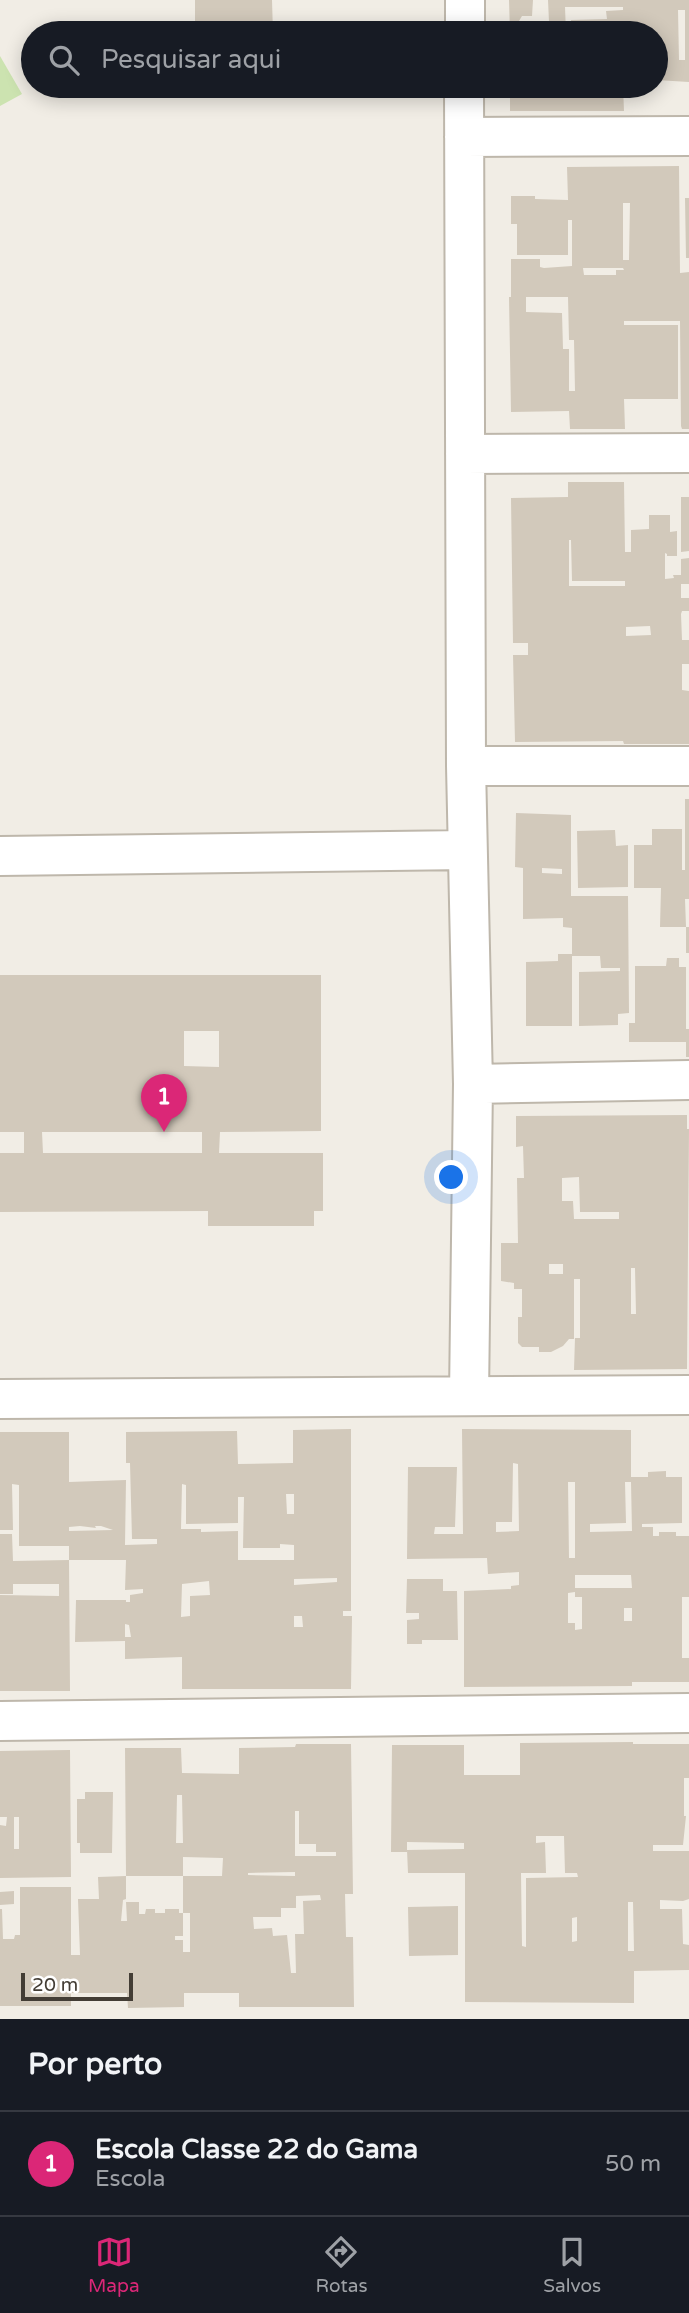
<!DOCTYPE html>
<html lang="pt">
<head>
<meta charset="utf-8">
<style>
  :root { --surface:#171b24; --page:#20242c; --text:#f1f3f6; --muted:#9ea1a6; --line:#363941; --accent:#db2777 }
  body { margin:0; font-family:"Varela Round",sans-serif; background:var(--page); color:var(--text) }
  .scale { position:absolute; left:21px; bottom:18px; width:112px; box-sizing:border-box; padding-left:7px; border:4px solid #433d35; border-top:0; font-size:19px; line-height:24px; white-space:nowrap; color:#433d35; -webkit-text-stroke:5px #fff; paint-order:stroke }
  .you { position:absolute; left:452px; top:1178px; width:24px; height:24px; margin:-18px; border:5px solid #fff; border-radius:50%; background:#1a73e8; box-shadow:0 0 0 10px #1a73e833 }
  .badge { display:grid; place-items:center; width:46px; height:46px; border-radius:50%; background:var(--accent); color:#fff; font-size:23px; font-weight:700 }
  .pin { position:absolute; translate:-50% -58px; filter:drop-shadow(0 2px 4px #0008) }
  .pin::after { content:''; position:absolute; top:37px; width:24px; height:21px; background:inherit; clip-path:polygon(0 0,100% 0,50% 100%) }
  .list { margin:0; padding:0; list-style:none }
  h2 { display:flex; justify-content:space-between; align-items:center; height:91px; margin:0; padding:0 28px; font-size:30px }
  h2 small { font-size:23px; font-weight:400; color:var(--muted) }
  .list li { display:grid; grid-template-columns:46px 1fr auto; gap:21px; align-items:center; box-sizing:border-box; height:105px; padding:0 28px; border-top:2px solid var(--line) }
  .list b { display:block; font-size:26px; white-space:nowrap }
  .list p { margin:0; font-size:23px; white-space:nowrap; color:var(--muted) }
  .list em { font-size:23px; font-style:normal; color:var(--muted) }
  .icon { flex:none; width:38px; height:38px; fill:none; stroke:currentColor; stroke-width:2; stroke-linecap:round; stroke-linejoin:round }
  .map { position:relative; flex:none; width:689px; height:2019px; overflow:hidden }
  .search { position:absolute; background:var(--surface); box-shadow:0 4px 18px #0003; left:21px; right:21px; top:21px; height:77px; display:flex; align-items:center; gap:18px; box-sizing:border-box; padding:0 24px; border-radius:38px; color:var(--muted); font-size:26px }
  .sheet { height:196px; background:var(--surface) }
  nav { display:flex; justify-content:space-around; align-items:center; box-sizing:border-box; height:98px; border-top:2px solid var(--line); background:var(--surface); font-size:19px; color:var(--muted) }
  nav a { display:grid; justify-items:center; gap:4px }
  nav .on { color:var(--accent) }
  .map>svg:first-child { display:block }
</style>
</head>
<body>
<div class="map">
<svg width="689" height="2019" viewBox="0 0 689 2019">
  <rect width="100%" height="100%" fill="#f1ede5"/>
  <path fill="#cce3b0" d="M0,56L22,94L0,106Z"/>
  <path fill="#d2c9bb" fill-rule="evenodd" d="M195,0H272L273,33H195Z
    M509,0H533L532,16H522L519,21L549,22L548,0H689V82L656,80V33H572L571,20L607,19L606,11L623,10V7H565L566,33H510ZM678,10H685V60H679Z
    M510,86H623L624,111H510Z
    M679,166L680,273L689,272V429H682L681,426L680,321H624V325H678V399H624L625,429H570L569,411L511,412L509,297H511V259H540V267L544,268L572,266V220H568V255H517V224H511V196H535V199L568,200L567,167ZM623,203H630L629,260H623ZM583,268H623L624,270H616V275H584ZM526,297H568L569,340H574L575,391H569V349H563L562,313L526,312Z
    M685,198H689V258H686Z
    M568,482H624L625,552H631V530L649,529V515H670V532L677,531V556H667V554L665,553V579L674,578L673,575H681V559L689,558V584H681V598H689V611H682L681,614L682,640H689V664H682V690L689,691V744H624L623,741L515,742L513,655H528V643H513L511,498L568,497ZM569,540H571L572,581H625V586H569ZM650,626L651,635L626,636V627Z
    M681,497H689V551L681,552Z
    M685,799H689V899H685L686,927H660L661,888H634V845H652V829H682V870H685Z
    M516,813L571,815V896H628L629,1013L618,1014V1025L579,1026V972L620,971V968H601L600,956H572V928L563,927V918L523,919V868L515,867ZM542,868L562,869V874L542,873Z
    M615,830L616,846L628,845V887L578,888L577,831Z
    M686,927H689V953H686Z
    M558,954H572V1026H526V962L558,961Z
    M667,958H679V967H686V1029H689V1057H686V1042H629V1023H635V966H666Z
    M0,975H321V1131L220,1132L219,1153H323V1211H314V1226H208V1211L0,1212V1153H24V1132H0ZM184,1031H219V1067L184,1066ZM42,1132H202V1153H43Z
    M687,1115V1129H689L687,1369L574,1370L575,1338H580V1279H574V1339H569L563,1346L551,1352H539V1347H522L518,1343V1317H522V1289H514V1283L501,1281V1243H518L517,1178H524L523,1146L516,1147V1116ZM579,1177L580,1212H619V1219H574L573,1201H562V1178ZM549,1264H563V1274H549ZM631,1268H635L636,1314H631Z
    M351,1429V1611H343V1616H352L351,1689H182V1657L125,1659V1641L75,1642L76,1600H126V1602H130V1595L143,1593V1589L125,1590L126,1560H69V1546H19V1485L12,1484L13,1530H0V1432H69V1482L126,1480L125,1545L157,1544V1539H132L130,1463H126V1432L237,1431L238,1464L293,1463V1430ZM182,1484L186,1485V1524L238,1523V1497H244L243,1548H280V1544L294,1545V1560H238V1531L201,1532V1529H181ZM286,1494H294V1514H287ZM80,1526L96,1528L95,1526H101L113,1530L69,1531V1527ZM337,1578V1582L294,1585V1579ZM209,1581L210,1595L190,1596V1616L181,1617L182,1584ZM294,1616H302L303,1627H294ZM125,1624L129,1625L131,1637H125Z
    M462,1429L631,1430V1477H648V1472L666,1471V1477H682V1523L642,1524V1527H653V1536H659V1532H676V1536H689V1597H682V1658H689V1682H632V1686L464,1687V1591L511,1589V1586L519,1585V1572L488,1574L487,1558L407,1559L408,1467H457L455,1527H435L434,1534H463ZM513,1463L518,1464L519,1531L496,1532V1522H512ZM568,1482H575V1558H569ZM625,1482H631L632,1531L590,1532V1524L626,1523ZM575,1575H631L632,1588H575ZM575,1592V1597H582V1629L575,1630V1623H568V1593ZM624,1608H632V1621H624Z
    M0,1534H12L13,1561L69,1560L70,1691H0V1595L59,1596V1584H13V1594H0Z
    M407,1579H443V1591H457L458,1640H422V1644H407V1620L419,1619V1613H406Z
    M633,1742V1744H689V1778H684V1816H686L683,1845H653V1851H689V1899L683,1901L660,1900V1909H682L683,1944L689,1945V1970L634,1971V2003L465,2002V1873H408L407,1850L464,1849V1843L407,1842V1852H391L392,1745H464V1775H520V1743ZM536,1836H564L565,1873H577L578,1877L526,1878V1947L522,1946L521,1873H546L545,1842L536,1843ZM628,1902H633L634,1951H628ZM577,1917V1941L572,1942V1918Z
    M296,1744H351L353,1894H345L346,1937H353L354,2007H239V1993H184V2007L128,2008L127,1993H71V2006H0V1909H2L3,1939H14L15,1935H20V1887H71V1955H80L78,1899H99L98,1877L126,1876L125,1748H181L182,1773L239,1774V1748L295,1747ZM177,1795H182L183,1843H176ZM295,1811H299V1844H316V1852H336V1856H295ZM183,1857L223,1858L222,1876H183V1913H190V1952H183V1940H175V1936H183V1913H179V1909H165V1913H155V1909H146L145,1914H139V1902H126L127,1921H121L123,1900L126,1899V1876H183ZM295,1872V1876L248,1875V1873ZM320,1895L321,1900L303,1901L304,1934H295L296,1973H291L287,1935L273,1936L272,1928L254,1929L253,1917H281V1908H296V1896Z
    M70,1750L71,1877L0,1878V1825L6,1826L7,1817H0V1751ZM14,1817H19V1849H14Z
    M85,1792H113L112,1853H80V1843H77V1799H85Z
    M14,1891V1904L0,1905V1892Z
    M458,1906V1955L409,1956L408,1907Z"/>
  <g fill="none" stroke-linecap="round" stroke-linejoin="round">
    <defs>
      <path id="street" d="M465,33V0
        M464,86L466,766L473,1084L469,1396
        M464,137L689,136
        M465,454L689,453
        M466,766H689
        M0,856L467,850
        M473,1084L689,1080
        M0,1399L689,1395
        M0,1721L689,1713"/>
    </defs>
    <use href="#street" stroke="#beb7ab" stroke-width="42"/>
    <use href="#street" stroke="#fff" stroke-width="38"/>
  </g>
</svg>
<div class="scale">20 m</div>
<div class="you"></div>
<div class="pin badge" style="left:164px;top:1132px">1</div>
<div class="search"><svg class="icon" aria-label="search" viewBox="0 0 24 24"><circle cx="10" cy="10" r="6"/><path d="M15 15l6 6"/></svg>Pesquisar aqui</div>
</div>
<section class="sheet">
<h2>Por perto<small></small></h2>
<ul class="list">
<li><span class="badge">1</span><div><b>Escola Classe 22 do Gama</b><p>Escola</p></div><em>50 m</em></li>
</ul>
</section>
<nav>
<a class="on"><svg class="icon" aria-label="map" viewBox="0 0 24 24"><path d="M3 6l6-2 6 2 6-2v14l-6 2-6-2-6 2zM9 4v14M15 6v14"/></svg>Mapa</a>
<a><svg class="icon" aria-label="directions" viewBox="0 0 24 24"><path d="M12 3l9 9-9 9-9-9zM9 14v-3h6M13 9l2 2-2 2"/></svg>Rotas</a>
<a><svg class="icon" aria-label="saved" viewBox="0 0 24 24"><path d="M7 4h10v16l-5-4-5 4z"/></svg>Salvos</a>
</nav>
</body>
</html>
